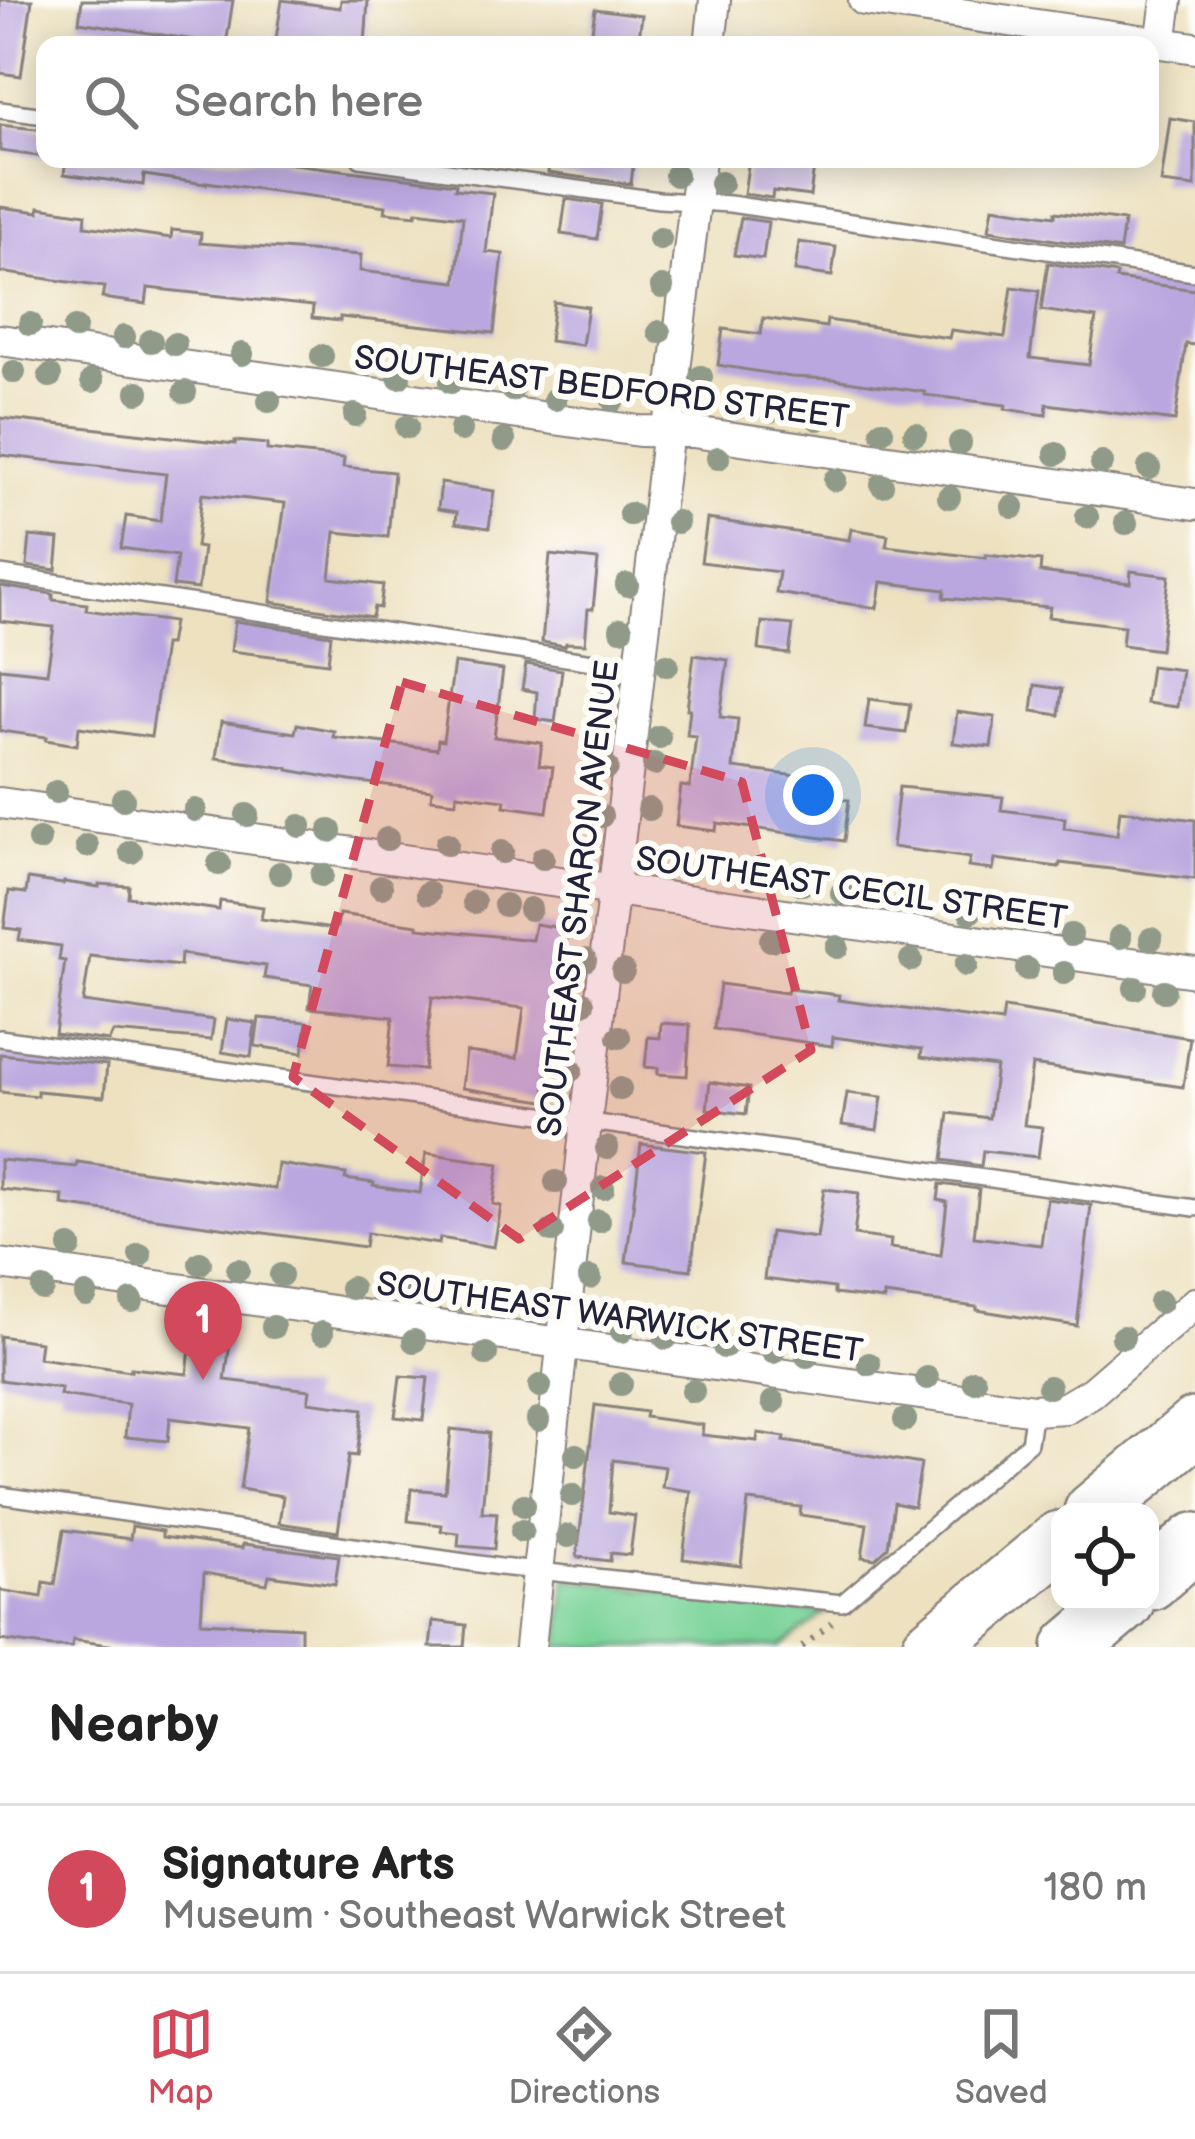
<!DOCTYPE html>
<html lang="en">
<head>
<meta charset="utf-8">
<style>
  :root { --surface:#fff; --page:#f6f6f6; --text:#222; --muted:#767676; --line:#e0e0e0; --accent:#d1495b }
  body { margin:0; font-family:"Balsamiq Sans",sans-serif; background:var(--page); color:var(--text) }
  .controls { position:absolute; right:36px; bottom:36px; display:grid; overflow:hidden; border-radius:24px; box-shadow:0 6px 30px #0003 }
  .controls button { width:108px; height:108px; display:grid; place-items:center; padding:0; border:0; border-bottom:3px solid var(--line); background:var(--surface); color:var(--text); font:60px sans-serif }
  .you { position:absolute; left:813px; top:795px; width:42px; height:42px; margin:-30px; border:9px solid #fff; border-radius:50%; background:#1a73e8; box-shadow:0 0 0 18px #1a73e833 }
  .badge { display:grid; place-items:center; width:78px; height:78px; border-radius:50%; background:var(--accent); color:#fff; font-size:39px; font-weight:700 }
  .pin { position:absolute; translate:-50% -99px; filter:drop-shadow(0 3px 6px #0008) }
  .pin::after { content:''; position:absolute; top:63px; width:42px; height:36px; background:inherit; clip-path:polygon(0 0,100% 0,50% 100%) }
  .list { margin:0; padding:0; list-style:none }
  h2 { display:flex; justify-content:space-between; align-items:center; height:156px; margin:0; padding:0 48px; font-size:51px }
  h2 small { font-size:39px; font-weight:400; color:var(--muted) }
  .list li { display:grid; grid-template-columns:78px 1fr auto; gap:36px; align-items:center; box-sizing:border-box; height:168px; padding:0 48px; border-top:3px solid var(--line) }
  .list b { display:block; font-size:45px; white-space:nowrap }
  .list p { margin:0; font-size:39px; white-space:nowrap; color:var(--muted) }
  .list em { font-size:39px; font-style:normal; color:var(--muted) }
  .icon { flex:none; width:66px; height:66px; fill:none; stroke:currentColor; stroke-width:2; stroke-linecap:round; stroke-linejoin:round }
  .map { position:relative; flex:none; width:1195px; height:1647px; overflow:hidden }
  .search { position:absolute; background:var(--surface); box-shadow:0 6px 30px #0003; left:36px; right:36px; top:36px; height:132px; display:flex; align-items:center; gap:30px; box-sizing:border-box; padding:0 42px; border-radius:24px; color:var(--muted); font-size:45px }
  .sheet { height:324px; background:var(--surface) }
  nav { display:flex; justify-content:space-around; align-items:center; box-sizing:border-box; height:168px; border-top:3px solid var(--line); background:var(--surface); font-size:33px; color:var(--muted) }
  nav a { display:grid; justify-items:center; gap:6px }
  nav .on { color:var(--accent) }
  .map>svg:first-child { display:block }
</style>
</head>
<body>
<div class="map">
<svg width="1195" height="1647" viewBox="0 0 1195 1647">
  <rect width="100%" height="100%" fill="#fdfcf7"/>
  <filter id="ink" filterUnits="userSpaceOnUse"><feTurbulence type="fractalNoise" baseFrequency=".00833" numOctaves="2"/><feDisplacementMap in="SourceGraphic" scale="24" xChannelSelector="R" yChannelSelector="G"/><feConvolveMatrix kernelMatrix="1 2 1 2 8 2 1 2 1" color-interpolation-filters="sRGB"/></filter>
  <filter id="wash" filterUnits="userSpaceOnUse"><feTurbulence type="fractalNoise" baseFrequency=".004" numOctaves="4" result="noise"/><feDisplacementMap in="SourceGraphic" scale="48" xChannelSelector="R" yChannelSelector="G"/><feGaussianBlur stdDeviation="2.7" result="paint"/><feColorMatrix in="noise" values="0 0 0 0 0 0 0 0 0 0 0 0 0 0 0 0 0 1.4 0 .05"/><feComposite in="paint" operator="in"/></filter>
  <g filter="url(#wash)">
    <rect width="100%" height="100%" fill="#ede1c0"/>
    <path fill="#7cd49a" stroke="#4f7b6a" stroke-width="3" d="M566,1579L825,1613L780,1647H559Z"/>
    <g id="blocks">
      <path fill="#baa7df" d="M0,0H32L21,76L0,73Z
        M82,0H233L226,45L79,22Z
        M282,0L340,8L341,0H368L365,45H275Z
        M595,9L642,15L638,45H590Z
        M1170,118L1195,122V187L1161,183Z
        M0,125L45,130V157L0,151Z
        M66,159H284V163L456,184L455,189L493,193L486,252L503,254L494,333L340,317V321L312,318L313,306L148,288L146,304L102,298L104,287L0,272V207L39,212V207L86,214L85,226L171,238L172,230L201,233L200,243L361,255L360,271L456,282L463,217L417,211L416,215L385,212L386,206L206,182V184L144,175L143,185L64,174Z
        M549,159H634L631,184L548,173Z
        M749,159H815L810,196L773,191L772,198L744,194Z
        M566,199L602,204L597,239L561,234Z
        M993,207L1055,216V212L1124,221L1120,250L989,230Z
        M741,218L768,222L763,259L734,255Z
        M799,242L836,247L832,276L795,271Z
        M1048,263L1117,274L1116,279L1195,290V345L1186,344L1175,421L1047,404L1046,415L1005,409L1006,405L925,395V392L833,379L791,377L718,365L723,329L761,334L763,318L826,327L827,320L949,338L951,330L1005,337L1012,287L1039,291L1030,358L1089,365L1096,318L1041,310Z
        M554,302L588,307L582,345L549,341Z
        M0,418L235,444V441L267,444V450L344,458L343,467L394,472L388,537L335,532L330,578L383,585L380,608L374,607L372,617L271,602L285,503L202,494L196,547L203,548L198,589L173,586L177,556L121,548L126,516L160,521L166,474L0,455Z
        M441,483L494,491L489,528L456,523L457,512L438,509Z
        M707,519L849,540L851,529L888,535L886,546L986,558V555L1041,561L1040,572L1130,583L1131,571L1169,576L1160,650L1122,645L1124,626L1048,617L1050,607L944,598L945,590L881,582L877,608L776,593L779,572L701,562Z
        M30,536L59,539L56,570L27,566Z
        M550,555L598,560L593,609H588L585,644L566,643L565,646L542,642Z
        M0,586L53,594V600L87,604L86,610L173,622L169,645H164L151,737L79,727L77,745L46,740L47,737L0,731V668L47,673L54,627L0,621Z
        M235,621L331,635L328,663L231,651Z
        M762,622L793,625L789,654L759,650Z
        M694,655L728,660L720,717L738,719L733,768L805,777L802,794L849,800L844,841L717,823L716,831L676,826L681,786L690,787L696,736L687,735L690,709H687Z
        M454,663L503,670L494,737L542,743L539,765L553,767L547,812L504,806L505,800L457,794L456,802L431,799L432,790L350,781L288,770V768L216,758L221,722L295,733L297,724L334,731L333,737L437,749L438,740L443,741Z
        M526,664L562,670L555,722L535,719L537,692L522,689Z
        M1151,666L1182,670L1177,707L1146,703Z
        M1035,685L1062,689L1059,715L1032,711Z
        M869,699L910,704L906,733L865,728Z
        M957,712L995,717L991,747L953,743Z
        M899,787L1003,797L1001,810L1065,818L1064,828L1117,835L1120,810L1195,820V879L1060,863L1059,867L995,859L993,870L968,867L970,858L892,847Z
        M28,879L63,884L64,882L99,887V884L129,886L128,897L219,910L220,901L263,907L261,919L333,929L337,927L339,914L418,925V928L532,940L535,924L568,929L544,1101L462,1088L466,1052L517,1058L524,1008L432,997L424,1070L388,1067L393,1017L309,1008L312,985L264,978L266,966L181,954L180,966L90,956L83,1002L214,1020L211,1040L113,1032L109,1041L55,1034L65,961L59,960L61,946L19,940L21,930L4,928L9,891L26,893Z
        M720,984L787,993L788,989L839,995L838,1000L1002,1022L1004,1008L1190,1038L1183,1087L1032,1065L1024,1125L1042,1127L1038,1157L983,1151L981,1166L943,1160L949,1113L989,1118L996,1067L921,1057L922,1049L833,1037L832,1046L714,1029Z
        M259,1018L307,1022L303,1053L255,1046Z
        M227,1019L255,1023L251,1057L222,1052Z
        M661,1023L690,1025L687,1076L658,1074V1068L645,1067L648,1037L660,1038Z
        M0,1054L107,1065L104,1097L37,1091V1096L0,1092Z
        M710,1082L749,1088L746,1114L707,1109Z
        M847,1093L882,1097L877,1130L842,1125Z
        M641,1144L706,1152L691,1270L626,1262Z
        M426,1153L499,1164L493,1204L501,1206L494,1247L440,1238L439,1244L367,1233L365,1247L62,1205L63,1196L0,1189V1160L76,1167L77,1162L275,1189L278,1164L346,1174L345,1179L374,1183L373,1186L420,1193Z
        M940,1184L979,1189L974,1237L1041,1245L1047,1199L1091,1205L1077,1326L977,1310V1307L884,1295V1300L834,1294V1288L764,1279L770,1232L817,1238L824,1189L859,1193L854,1235L891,1240L890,1248L941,1255L947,1202L938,1200Z
        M0,1336L40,1342L38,1358L131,1371V1368L187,1374L191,1339L230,1344L225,1380L310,1390L308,1402L363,1409L357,1456L349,1455L338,1532L279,1523L283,1496L240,1489L249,1428L170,1418L168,1441L125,1437L128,1404L60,1395L61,1388L0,1380Z
        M400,1376L428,1378L423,1420L395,1417Z
        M595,1405L646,1412L645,1417L703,1425L702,1435L757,1441L758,1433L785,1437L784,1441L921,1464L914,1507L894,1503L888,1547L875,1559L862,1557L867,1524L800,1515L801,1507L748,1501L741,1566L683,1559L691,1491L662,1487L665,1467L613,1460L609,1512L635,1516L630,1555L611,1553L610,1561L577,1557Z
        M451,1429L489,1433L482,1512L497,1513L494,1549L458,1546L459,1533L441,1531L442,1525L408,1521L411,1489L445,1492Z
        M132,1526L162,1531V1537L242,1548L243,1544L339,1556L335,1584L269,1575L267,1584L204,1573L201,1622L301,1627V1647H123L73,1640L72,1647H52L0,1640V1590L42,1597L44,1582L55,1584L64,1530L130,1539Z
        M433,1621L466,1625L464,1647H430Z"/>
    </g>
  </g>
  <g filter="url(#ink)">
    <use href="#blocks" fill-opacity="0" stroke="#88827e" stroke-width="3"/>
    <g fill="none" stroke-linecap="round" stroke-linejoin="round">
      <defs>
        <path id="lane" d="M0,110L45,116
          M360,159L659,200L730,204L1195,273
          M0,574L640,669
          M0,1038L1195,1208
          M0,1495L500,1567L842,1603L1029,1443L1034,1410"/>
        <path id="street" d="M864,0L1195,48
          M1161,43L1167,0
          M710,45L715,0
          M0,340L639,431L693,432L1195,504
          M0,803L1195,972
          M0,1264L1034,1410L1065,1408L1092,1392L1195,1303
          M530,1647L586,1122L700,159"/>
        <path id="highway" d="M1093,1512L1195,1427
          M1150,1581L1195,1542
          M931,1647L1060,1540
          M1072,1647L1125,1602"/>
      </defs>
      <use href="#lane" stroke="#88827e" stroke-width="20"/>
      <use href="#street" stroke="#88827e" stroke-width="34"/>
      <use href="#highway" stroke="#88827e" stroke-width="62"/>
      <path stroke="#88827e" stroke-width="6" stroke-dasharray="3 9" stroke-linecap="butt" d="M802,1647L832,1623"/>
      <use href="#lane" stroke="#fff" stroke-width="15"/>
      <use href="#street" stroke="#fff" stroke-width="30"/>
      <use href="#highway" stroke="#fff" stroke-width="57"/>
    </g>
    <g fill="#8f9a89">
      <circle cx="676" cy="175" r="12"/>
      <circle cx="721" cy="183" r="12"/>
      <circle cx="660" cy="239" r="12"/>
      <circle cx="662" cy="287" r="12"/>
      <circle cx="30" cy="324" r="12"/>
      <circle cx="75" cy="328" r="12"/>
      <circle cx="659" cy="332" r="12"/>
      <circle cx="124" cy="337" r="12"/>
      <circle cx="151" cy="341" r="12"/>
      <circle cx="175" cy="344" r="12"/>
      <circle cx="242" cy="354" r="12"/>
      <circle cx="322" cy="356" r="12"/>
      <circle cx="14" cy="372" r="12"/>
      <circle cx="50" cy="376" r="12"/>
      <circle cx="399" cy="377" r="12"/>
      <circle cx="701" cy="377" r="12"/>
      <circle cx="92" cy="381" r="12"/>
      <circle cx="451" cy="382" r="12"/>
      <circle cx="512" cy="390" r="12"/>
      <circle cx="138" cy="392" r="12"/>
      <circle cx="185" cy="392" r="12"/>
      <circle cx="555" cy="399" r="12"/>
      <circle cx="613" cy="400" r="12"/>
      <circle cx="269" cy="401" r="12"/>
      <circle cx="735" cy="408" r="12"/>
      <circle cx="770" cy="411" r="12"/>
      <circle cx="355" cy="415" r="12"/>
      <circle cx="818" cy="419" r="12"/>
      <circle cx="407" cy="427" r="12"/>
      <circle cx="461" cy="430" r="12"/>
      <circle cx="882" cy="431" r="12"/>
      <circle cx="915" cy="434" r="12"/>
      <circle cx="504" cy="440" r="12"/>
      <circle cx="960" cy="443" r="12"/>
      <circle cx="1056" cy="454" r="12"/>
      <circle cx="718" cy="458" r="12"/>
      <circle cx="1102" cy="463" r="12"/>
      <circle cx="1149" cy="468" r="12"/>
      <circle cx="835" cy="480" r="12"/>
      <circle cx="882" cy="485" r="12"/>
      <circle cx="949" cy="497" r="12"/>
      <circle cx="1013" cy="507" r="12"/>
      <circle cx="630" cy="514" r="12"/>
      <circle cx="1087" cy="517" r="12"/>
      <circle cx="677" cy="522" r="12"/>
      <circle cx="1126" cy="523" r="12"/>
      <circle cx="627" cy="585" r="12"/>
      <circle cx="621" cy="629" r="12"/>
      <circle cx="667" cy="665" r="12"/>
      <circle cx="610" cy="688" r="12"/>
      <circle cx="659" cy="737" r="12"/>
      <circle cx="654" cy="764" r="12"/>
      <circle cx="607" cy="768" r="12"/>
      <circle cx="56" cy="792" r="12"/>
      <circle cx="123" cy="799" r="12"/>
      <circle cx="649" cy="809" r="12"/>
      <circle cx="195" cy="810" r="12"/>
      <circle cx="247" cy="815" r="12"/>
      <circle cx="601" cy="816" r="12"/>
      <circle cx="300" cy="826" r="12"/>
      <circle cx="330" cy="831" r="12"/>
      <circle cx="387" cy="839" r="12"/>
      <circle cx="39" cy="840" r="12"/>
      <circle cx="447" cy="844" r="12"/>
      <circle cx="87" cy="846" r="12"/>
      <circle cx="131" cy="852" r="12"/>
      <circle cx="502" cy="852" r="12"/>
      <circle cx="543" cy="858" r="12"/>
      <circle cx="219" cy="864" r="12"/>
      <circle cx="280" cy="873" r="12"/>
      <circle cx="322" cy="875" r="12"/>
      <circle cx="751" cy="877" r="12"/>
      <circle cx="802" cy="884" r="12"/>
      <circle cx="381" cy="887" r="12"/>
      <circle cx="428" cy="893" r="12"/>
      <circle cx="842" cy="893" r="12"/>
      <circle cx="474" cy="902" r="12"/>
      <circle cx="505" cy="905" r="12"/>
      <circle cx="907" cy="905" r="12"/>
      <circle cx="530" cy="909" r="12"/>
      <circle cx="970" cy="912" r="12"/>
      <circle cx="1027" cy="919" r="12"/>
      <circle cx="1071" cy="935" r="12"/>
      <circle cx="1120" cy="937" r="12"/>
      <circle cx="1151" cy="939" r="12"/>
      <circle cx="771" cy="940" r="12"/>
      <circle cx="837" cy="947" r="12"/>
      <circle cx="585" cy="960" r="12"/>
      <circle cx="911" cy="960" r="12"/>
      <circle cx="966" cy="965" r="12"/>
      <circle cx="1027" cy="969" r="12"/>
      <circle cx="623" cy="971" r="12"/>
      <circle cx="1064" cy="973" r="12"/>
      <circle cx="1135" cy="988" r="12"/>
      <circle cx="1164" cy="991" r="12"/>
      <circle cx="583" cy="1003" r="12"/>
      <circle cx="619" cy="1037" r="12"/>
      <circle cx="571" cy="1070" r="12"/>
      <circle cx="620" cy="1089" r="12"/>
      <circle cx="607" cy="1148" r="12"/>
      <circle cx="556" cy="1182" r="12"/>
      <circle cx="603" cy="1188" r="12"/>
      <circle cx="599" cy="1221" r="12"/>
      <circle cx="552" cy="1231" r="12"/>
      <circle cx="70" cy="1247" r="12"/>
      <circle cx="140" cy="1255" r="12"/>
      <circle cx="200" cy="1263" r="12"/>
      <circle cx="238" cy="1270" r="12"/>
      <circle cx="281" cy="1275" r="12"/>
      <circle cx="590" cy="1278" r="12"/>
      <circle cx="351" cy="1288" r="12"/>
      <circle cx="43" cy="1289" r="12"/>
      <circle cx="414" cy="1294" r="12"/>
      <circle cx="86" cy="1295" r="12"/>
      <circle cx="463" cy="1300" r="12"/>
      <circle cx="132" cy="1301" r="12"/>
      <circle cx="1160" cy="1302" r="12"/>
      <circle cx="500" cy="1305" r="12"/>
      <circle cx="273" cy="1327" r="12"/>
      <circle cx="622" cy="1331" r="12"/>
      <circle cx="322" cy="1333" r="12"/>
      <circle cx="1123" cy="1337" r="12"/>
      <circle cx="666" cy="1338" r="12"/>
      <circle cx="414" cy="1341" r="12"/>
      <circle cx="724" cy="1347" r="12"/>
      <circle cx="773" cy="1352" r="12"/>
      <circle cx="486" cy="1354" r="12"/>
      <circle cx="807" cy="1356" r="12"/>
      <circle cx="869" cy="1364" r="12"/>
      <circle cx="927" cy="1378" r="12"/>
      <circle cx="974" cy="1381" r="12"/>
      <circle cx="621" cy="1384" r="12"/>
      <circle cx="540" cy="1386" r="12"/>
      <circle cx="1049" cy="1387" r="12"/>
      <circle cx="693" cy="1391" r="12"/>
      <circle cx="773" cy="1402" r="12"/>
      <circle cx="538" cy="1420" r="12"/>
      <circle cx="905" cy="1420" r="12"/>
      <circle cx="576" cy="1455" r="12"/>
      <circle cx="572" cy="1495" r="12"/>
      <circle cx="524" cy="1505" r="12"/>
      <circle cx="522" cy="1531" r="12"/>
      <circle cx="568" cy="1536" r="12"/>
    </g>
  </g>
  <path fill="#d1495b" fill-opacity="0.2" stroke="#d1495b" stroke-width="9" stroke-dasharray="24 15" stroke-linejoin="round" d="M402,682L742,782L811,1050L519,1239L293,1077Z"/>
  <g text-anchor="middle" stroke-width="12" stroke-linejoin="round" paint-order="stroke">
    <g font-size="33" fill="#22223b" stroke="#fdfcf7">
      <text transform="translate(602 386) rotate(7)" y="12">SOUTHEAST BEDFORD STREET</text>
      <text transform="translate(852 887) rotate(8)" y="12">SOUTHEAST CECIL STREET</text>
      <text transform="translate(577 898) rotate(-83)" y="12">SOUTHEAST SHARON AVENUE</text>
      <text transform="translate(620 1316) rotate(8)" y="12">SOUTHEAST WARWICK STREET</text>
    </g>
  </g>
</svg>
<div class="controls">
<button><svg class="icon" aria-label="locate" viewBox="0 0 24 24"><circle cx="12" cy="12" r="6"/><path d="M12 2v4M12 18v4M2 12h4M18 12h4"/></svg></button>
</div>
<div class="you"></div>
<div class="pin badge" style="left:203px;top:1380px">1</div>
<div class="search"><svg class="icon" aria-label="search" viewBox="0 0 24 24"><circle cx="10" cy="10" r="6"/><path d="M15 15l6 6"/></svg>Search here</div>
</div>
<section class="sheet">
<h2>Nearby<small></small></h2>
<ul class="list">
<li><span class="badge">1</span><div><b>Signature Arts</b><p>Museum · Southeast Warwick Street</p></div><em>180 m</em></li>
</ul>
</section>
<nav>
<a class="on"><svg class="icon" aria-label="map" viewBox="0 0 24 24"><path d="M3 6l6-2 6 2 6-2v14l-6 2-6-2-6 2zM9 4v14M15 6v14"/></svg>Map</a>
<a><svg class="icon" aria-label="directions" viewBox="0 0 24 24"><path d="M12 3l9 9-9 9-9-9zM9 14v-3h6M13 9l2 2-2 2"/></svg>Directions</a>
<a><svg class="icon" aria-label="saved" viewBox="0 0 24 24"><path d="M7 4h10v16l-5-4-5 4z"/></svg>Saved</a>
</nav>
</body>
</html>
